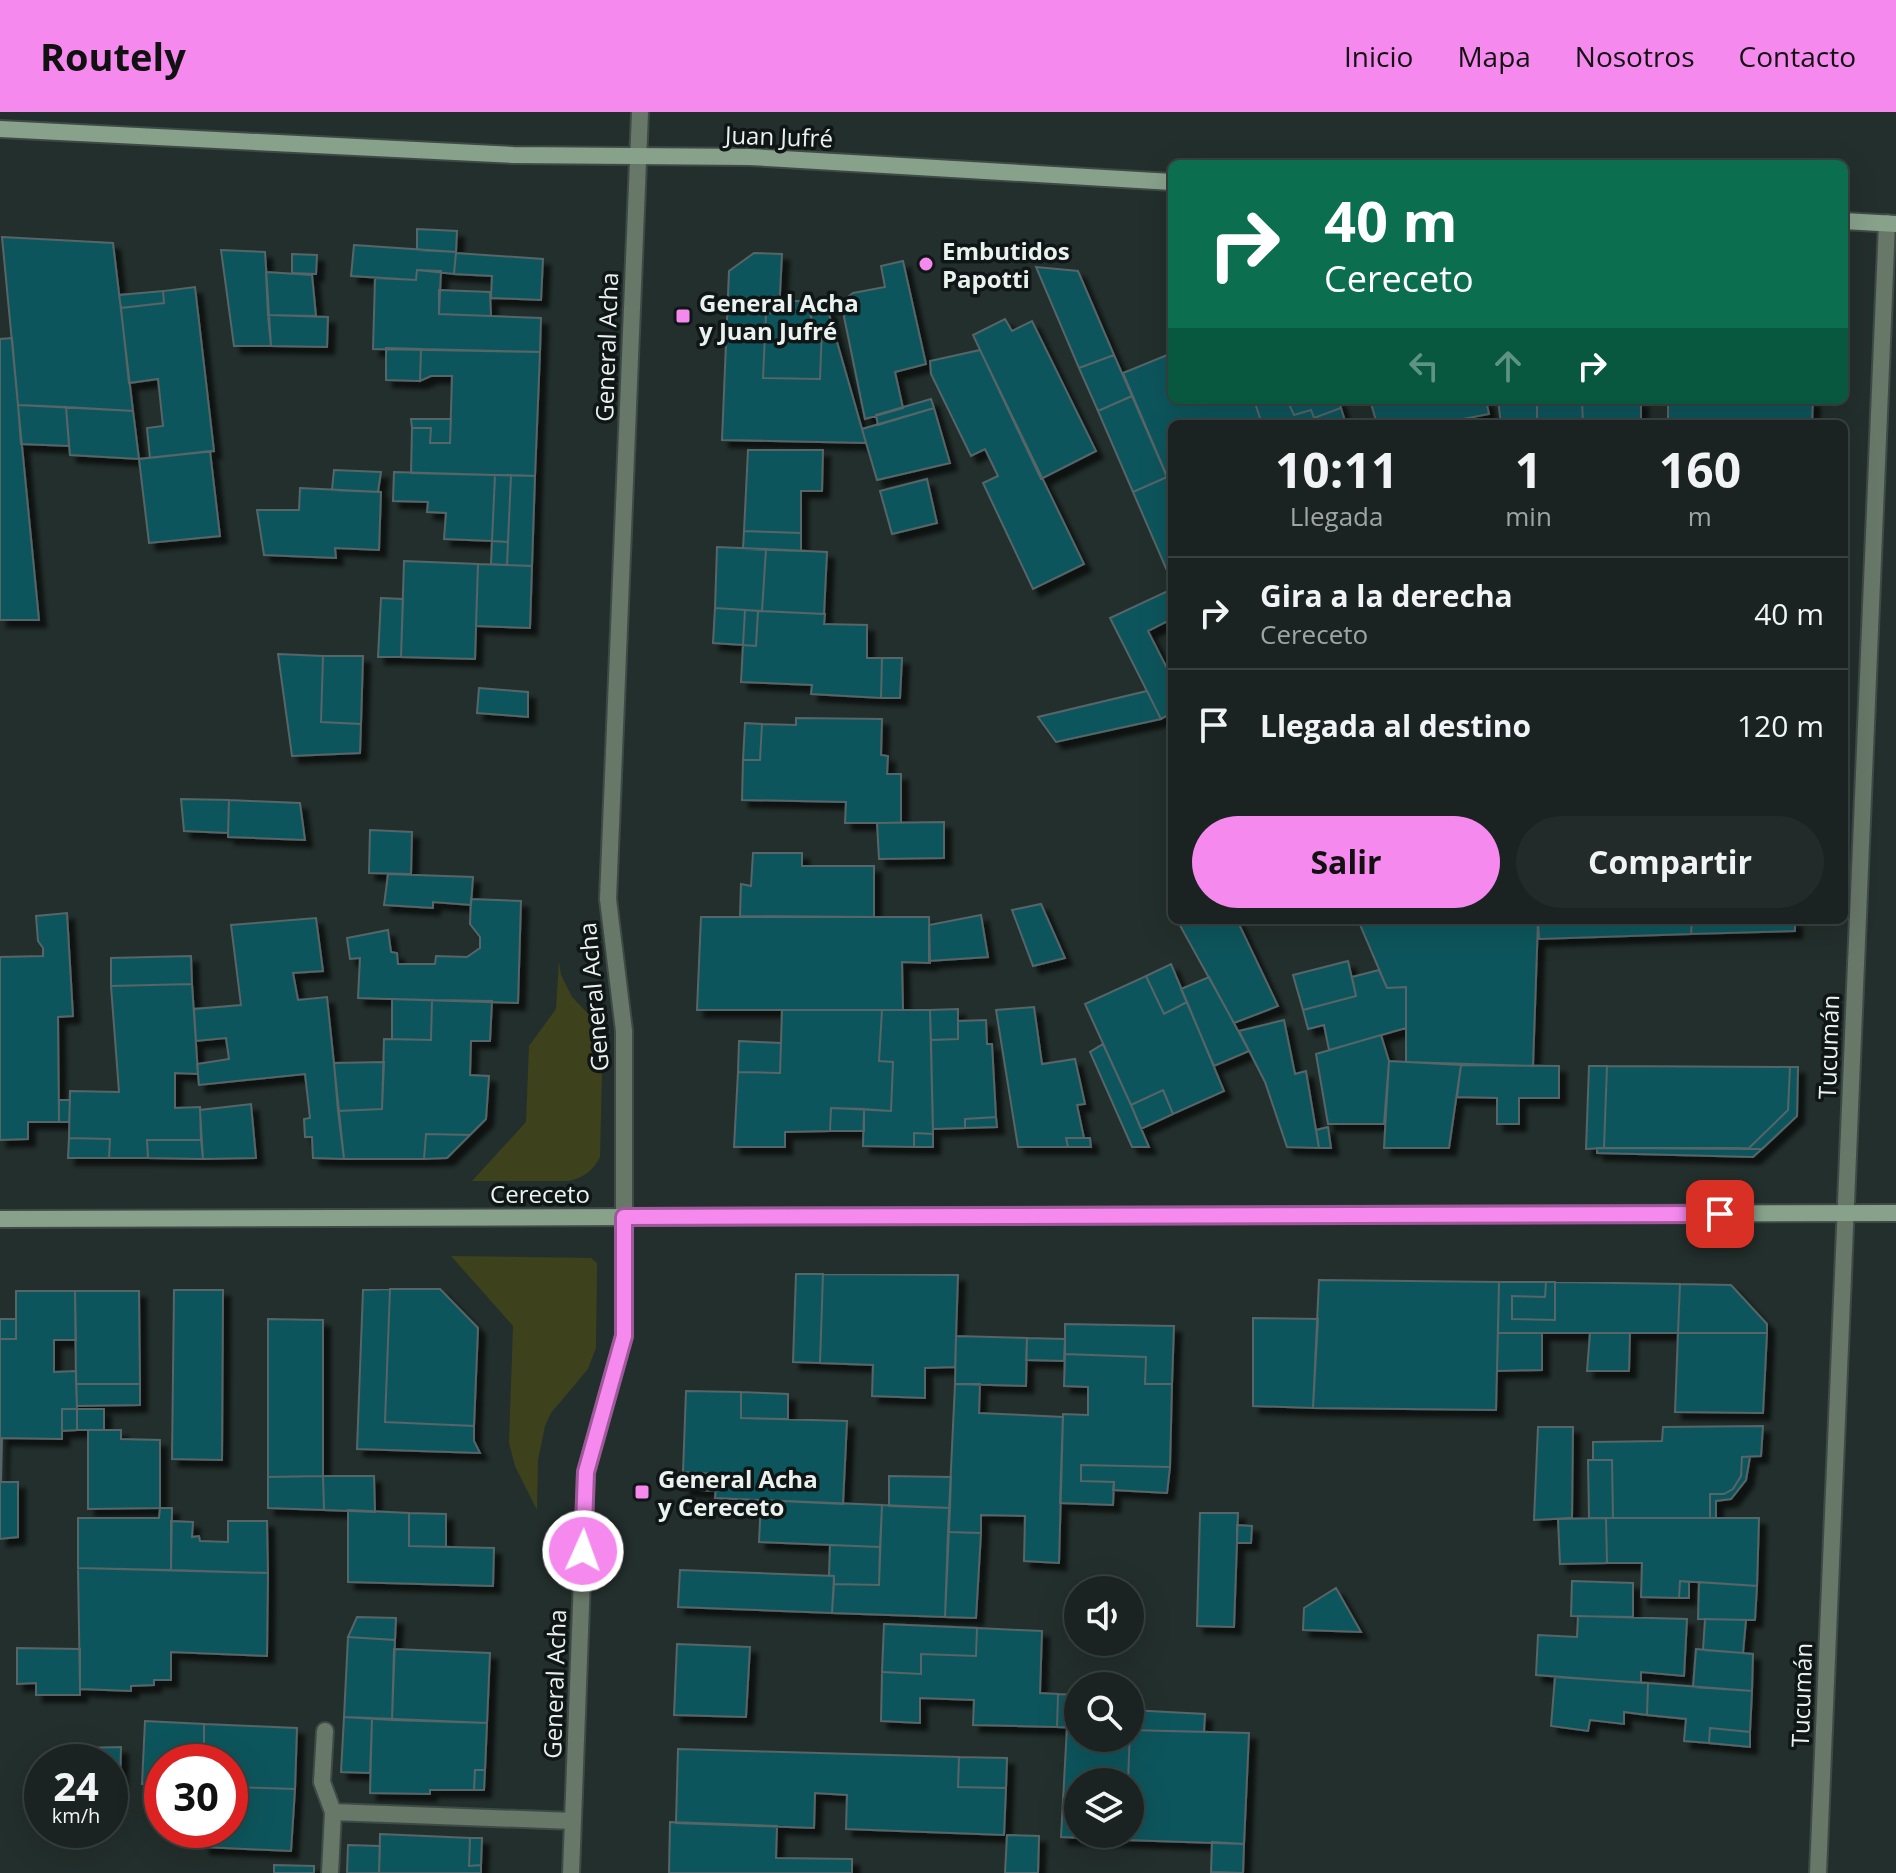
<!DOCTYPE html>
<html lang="es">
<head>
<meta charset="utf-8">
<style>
  :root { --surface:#1a2321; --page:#232b2a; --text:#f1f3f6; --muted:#9fa4a5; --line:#38403f; --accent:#f589ee }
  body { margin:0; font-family:"Open Sans",sans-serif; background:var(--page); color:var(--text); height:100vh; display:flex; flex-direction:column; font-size:30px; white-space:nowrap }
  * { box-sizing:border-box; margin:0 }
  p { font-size:26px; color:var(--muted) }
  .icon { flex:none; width:44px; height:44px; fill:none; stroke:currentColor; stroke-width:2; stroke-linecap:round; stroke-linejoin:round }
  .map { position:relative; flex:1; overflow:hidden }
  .side { position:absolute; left:1168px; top:308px; width:680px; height:504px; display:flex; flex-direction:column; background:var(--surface); border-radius:12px; box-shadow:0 8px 32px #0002,0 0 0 2px var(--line) }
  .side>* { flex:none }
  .hud { position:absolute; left:1168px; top:48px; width:680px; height:244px; border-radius:12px; box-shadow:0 8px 32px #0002,0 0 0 2px var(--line); background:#0b6e4f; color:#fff; overflow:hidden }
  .controls { position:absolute; left:1064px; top:1464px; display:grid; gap:16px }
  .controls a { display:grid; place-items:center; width:80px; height:80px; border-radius:50%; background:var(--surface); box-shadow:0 8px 32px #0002,0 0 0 2px var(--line); font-size:40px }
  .speed { position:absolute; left:24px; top:1632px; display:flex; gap:16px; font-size:40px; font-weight:700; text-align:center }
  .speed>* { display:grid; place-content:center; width:104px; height:104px; border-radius:50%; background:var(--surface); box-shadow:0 8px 32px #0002,0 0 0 2px var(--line); line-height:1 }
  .speed small { font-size:20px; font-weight:400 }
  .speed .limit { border:12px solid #d22; background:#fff; color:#111 }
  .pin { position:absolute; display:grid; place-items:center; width:68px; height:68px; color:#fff; margin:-34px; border-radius:16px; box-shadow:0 4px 12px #0006 }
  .me { position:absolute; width:88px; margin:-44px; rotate:2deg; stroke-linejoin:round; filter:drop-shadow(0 0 6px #0008) }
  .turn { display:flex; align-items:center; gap:28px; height:168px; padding:0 24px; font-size:36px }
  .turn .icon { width:104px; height:104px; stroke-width:2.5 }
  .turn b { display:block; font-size:56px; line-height:68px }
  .lanes { display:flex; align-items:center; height:76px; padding:0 24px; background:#0003; justify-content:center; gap:40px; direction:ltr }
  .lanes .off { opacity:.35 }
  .eta { display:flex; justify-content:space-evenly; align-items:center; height:136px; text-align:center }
  .eta b { font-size:48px; font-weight:700; line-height:56px }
  .button { display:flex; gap:16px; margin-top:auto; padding:16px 24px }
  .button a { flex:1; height:92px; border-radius:48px; background:var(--accent); color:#111; font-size:32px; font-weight:700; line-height:92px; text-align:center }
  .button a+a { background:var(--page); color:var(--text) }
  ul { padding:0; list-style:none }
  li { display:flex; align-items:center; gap:24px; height:112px; padding:0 24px; border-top:2px solid var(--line) }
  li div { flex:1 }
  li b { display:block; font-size:30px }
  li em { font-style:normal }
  header { display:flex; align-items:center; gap:48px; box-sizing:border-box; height:112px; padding:0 40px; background:var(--accent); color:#111 }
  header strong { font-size:38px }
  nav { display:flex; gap:44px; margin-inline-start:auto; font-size:28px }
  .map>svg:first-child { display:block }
  .green { fill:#3d421c }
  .building { fill:#0f545c; stroke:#566567; stroke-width:2; filter:url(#shadow) }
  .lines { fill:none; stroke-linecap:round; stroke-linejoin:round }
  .minor-casing { stroke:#3f4a47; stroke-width:20 }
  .secondary-casing { stroke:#3f4a47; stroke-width:20 }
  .minor { stroke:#677768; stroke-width:16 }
  .secondary { stroke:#88a18a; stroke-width:16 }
  .route-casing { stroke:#9f599b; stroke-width:20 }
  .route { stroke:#f589ee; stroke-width:14 }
  .poi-dot { fill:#f589ee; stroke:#101615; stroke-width:3 }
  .labels { text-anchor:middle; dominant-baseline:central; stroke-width:7; stroke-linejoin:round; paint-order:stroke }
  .street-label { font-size:24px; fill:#eaf2f0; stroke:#101615 }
  .poi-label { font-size:24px; font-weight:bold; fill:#eaf2f0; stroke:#101615; text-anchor:start }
</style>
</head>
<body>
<header>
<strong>Routely</strong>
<nav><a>Inicio</a><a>Mapa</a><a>Nosotros</a><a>Contacto</a></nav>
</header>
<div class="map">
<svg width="1896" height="1761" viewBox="0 0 1896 1761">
  <defs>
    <filter id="shadow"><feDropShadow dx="7" dy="7" stdDeviation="2" flood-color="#0009"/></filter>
  </defs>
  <rect width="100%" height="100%" fill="#232f2c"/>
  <!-- green -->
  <path class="green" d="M559,849L561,863L572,885L603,917L600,1045C593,1059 583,1066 568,1069H472L526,1010L529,934L556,897Z
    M451,1144L591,1146L597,1151L596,1236L588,1257L551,1301L545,1314L538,1348L537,1398L515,1354L509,1331L513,1214Z"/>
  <!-- building -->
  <path class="building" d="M417,117L457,119L456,140L417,138Z
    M2,125L113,131L133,299L18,293Z
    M354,133L456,140L454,162L417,158L416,168L351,164Z
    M221,138L265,140L271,234H234Z
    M456,141L543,147L541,188L491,186L492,164L454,162Z
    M754,141L782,142L779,201H766L763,266L820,267L822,216H813L809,192L825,188L866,331L722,328L729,159Z
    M292,142L317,143L316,162L292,161Z
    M903,149L926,252L895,260L903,296L865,307L842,195L844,188L853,181L885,175L881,154Z
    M1036,155L1078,159L1114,243L1079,256Z
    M417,158L441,159L439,202L541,206L540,240L373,237L375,166L416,168Z
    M266,160L312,163L316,204L268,203Z
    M195,175L214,339L150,346L147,316L163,314L158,267L129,271L121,196L164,191L163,179Z
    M439,178L490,180L491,204L439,202Z
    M163,179L164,191L121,196L119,183Z
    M784,188L808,190L813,216H822L820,267L763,266L766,201H784Z
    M268,203L328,205L327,235L271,234Z
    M1005,207L1012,219L1032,209L1096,339L1041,367L973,223Z
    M12,226L18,293L39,508H0V227Z
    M386,236L421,237L420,269L386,268Z
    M421,237L540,240L535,364L411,361L412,316H431L430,331H450L452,264H431L420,269Z
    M980,238L1084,452L1033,477L983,371L998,364L985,337L971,344L931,262L930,249Z
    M1172,241V288H1254L1262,312H1172V360L1166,362L1123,261Z
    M1114,243L1132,284L1098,299L1079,256Z
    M1132,284L1167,365L1133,380L1098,299Z
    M931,287L934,296L878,313L876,303Z
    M1254,288H1287L1294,303L1311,298L1314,306L1341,296L1346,312H1262Z
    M1287,288H1338L1341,296L1314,306L1311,298L1294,303Z
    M1370,288H1486L1489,302L1458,308L1459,312H1377Z
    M1498,288H1537V312H1501Z
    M1537,288H1582L1583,312H1537Z
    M1582,288H1641V312H1583Z
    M1668,288H1813L1812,312H1668Z
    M18,293L66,295L69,334L21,332Z
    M66,295L133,299L139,347L70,343Z
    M934,296L950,351L877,368L862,317Z
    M411,307H451L450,331H430L431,316H412Z
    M748,338H823L822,379H801V421L744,419Z
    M210,339L220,424L149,431L139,347Z
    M334,358L381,360L378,380L332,378Z
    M394,360L495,363L492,429L444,427L446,401L427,400L428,390L393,389Z
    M495,363H511L508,430L492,429Z
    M511,363L535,364L532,454L507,453Z
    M1167,365L1172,376V470L1133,380Z
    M927,367L937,411L892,422L880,379Z
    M300,376L381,380L379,438L335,436L336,446L264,443L257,398H299Z
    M744,419L801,421V439L743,437Z
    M492,429L508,430L507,453L491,452Z
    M717,435L766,437L762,499L715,496Z
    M766,437L827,440L824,502L762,499Z
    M404,449L478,452L475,547L401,545Z
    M478,452L532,454L530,516L476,514Z
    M1172,477V507L1148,519L1172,566V601L1161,607L1110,506Z
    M381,486L403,487L401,545H378Z
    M715,496L745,498L743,533L713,531Z
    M745,498L758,499L756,534L743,533Z
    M758,499L825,502L824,512L867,513V546H882L881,586L811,582L812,573L741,570L743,533L756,534Z
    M278,542L323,544L321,610L361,612L360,641L292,644Z
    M323,544H363L361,612L321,610Z
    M882,546H902L900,586H881Z
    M479,576L528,580V605L477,601Z
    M1147,579L1161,607L1056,630L1038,605Z
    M796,606L882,607L881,643L888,644L887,662H901V711H845L846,690L742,688L743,648H760L762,612L796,613Z
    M745,611L762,612L760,648H743Z
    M181,687L229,688L228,721L184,719Z
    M229,688L300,691L305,728L228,725Z
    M944,710V746L879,747L877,711Z
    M370,718L412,720L411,762L369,761Z
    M753,741H802V754H874V805L740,804L741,772L751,774Z
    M388,762L473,765L471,793L433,790V796L384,793Z
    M471,787L521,789L518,891L358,886L360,846L350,847L347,826L388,818L391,840L397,841L398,852H435L436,844L467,845L480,836V825L470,812Z
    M1041,792L1065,846L1033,854L1012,798Z
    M67,801L73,904L58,905L59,1010H28V1027L0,1028V845L43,844V836L38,829L36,804Z
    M981,803L988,845L929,849V813Z
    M701,805H929L930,851L902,850L903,898H697Z
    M316,806L323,859L293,861L298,888L327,885L344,1047L313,1046L312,1025H305L304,1007L310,1006L305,962L199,973L197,952L229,947L226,926L196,929L194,897L241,893L231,813Z
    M1177,808H1237L1278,894L1234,911Z
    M1358,808H1538L1533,954L1406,950V875L1387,876Z
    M1538,808H1692L1691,822L1539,827Z
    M1692,808H1795V819L1691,822Z
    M191,844L192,872L111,874V846Z
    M1348,849L1356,884L1303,898L1293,863Z
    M1171,852L1187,890L1164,902L1146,864Z
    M1379,858L1387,876L1406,875V916L1329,938L1324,913L1308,917L1303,898L1356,884L1352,865Z
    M1146,864L1164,902L1187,890L1224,979L1173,1002L1163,978L1131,993L1085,892Z
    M1209,865L1249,939L1214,954L1181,877Z
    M192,872L198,962L175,961V996L200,995L201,1028H147L148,1046H109L110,1027L69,1026L70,979L119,980L111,874Z
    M392,887L432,888L431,928L392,927Z
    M432,888L492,889L490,929H471L470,963L489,964L486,1007L470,1023L426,1022L424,1047H344L338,999L382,997L384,927L431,928Z
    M1034,895L1042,952L1075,947L1085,992L1077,993L1084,1026H1066L1068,1035H1018L996,898Z
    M958,897V927L931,928L930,898Z
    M782,898H882L879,949L893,950L891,999L831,996L830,1019L785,1020V1035H734L738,960L780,961Z
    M882,898H930L933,1022L914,1021V1035L863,1034L864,997L891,999L893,950L879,949Z
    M986,908L987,932H992L996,1005L965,1007V1016L933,1017L931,928L958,927V909Z
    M1284,908L1295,962L1306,959L1319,1036L1287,1035L1265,970L1239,919Z
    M1381,923L1389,949L1384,1012H1328L1316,942Z
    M739,929L781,931L780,961L738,960Z
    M1103,932L1131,993L1149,1035H1132L1090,940Z
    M1389,949L1461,953L1449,1036H1384Z
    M384,950L382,997L338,999L334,951Z
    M1461,953L1559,954V986H1519V1012H1497V986L1457,985Z
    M1589,954H1607L1604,1036L1586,1037Z
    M1607,954L1790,955L1788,998L1748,1037L1604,1036Z
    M1790,955H1798L1797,1004L1762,1037H1748L1788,998Z
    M1163,978L1173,1002L1141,1017L1131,993Z
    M59,988H70L69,1010H59Z
    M251,992L256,1046L203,1047L200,998Z
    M831,996L864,997V1019H830Z
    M996,1005L997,1015L965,1016V1007Z
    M1328,1015L1331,1036H1319L1316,1018Z
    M914,1021L933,1022V1035H914Z
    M426,1022L470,1023L447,1046L424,1047Z
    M69,1026L110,1027L109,1046H68Z
    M1066,1026H1090L1091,1035H1068Z
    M147,1028H201L203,1047L148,1046Z
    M1597,1036H1737L1762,1037L1753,1045L1597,1041Z
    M796,1162H823L820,1251L793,1250Z
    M823,1162L958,1163L955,1255L925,1256V1286L872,1284L873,1253L820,1251Z
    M1319,1168L1499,1170L1496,1298L1313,1296Z
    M1499,1170H1546L1545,1185L1512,1184V1207L1555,1208V1170L1680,1172L1678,1221H1498Z
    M1546,1170H1555V1208L1512,1207V1184L1545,1185Z
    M1680,1172L1731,1173L1767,1212V1221H1678Z
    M390,1177H440L478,1216L474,1314L385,1310Z
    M390,1177L385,1310L474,1314V1329L480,1341L357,1337L363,1178Z
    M174,1178H223L222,1348L172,1347Z
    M16,1179H75L76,1228H54V1260L76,1259L77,1297H62V1327L0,1326V1227H16Z
    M75,1179H139L140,1272H76Z
    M1253,1206L1318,1207L1313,1296L1253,1294Z
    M0,1207H16V1227H0Z
    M268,1207L323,1208V1364L268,1365Z
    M1065,1212L1174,1214L1172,1272H1145L1146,1245L1065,1242Z
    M1498,1221H1542V1258L1497,1259Z
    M1590,1221H1630L1629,1259H1587Z
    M1678,1221H1767L1763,1301L1675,1300Z
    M956,1224L1027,1226L1026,1274L955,1272Z
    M1027,1226L1065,1227L1064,1249L1026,1248Z
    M1065,1242L1146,1245L1145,1272H1172L1170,1355L1081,1353V1369L1114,1370L1113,1393L1060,1391L1063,1302L1088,1303V1275L1064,1274Z
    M76,1272H140V1293L77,1294Z
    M955,1272H980L979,1301L1063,1305L1059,1451L1024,1449L1025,1404L981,1403V1421L948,1420Z
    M686,1279L741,1280V1306L847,1309L843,1392L715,1386L717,1362L683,1360Z
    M741,1280L788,1282V1307L741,1306Z
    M62,1297H77V1318L62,1319Z
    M77,1297H104V1318H77Z
    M1763,1314L1761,1344L1742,1345L1741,1364L1733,1377L1724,1382H1710V1406H1613L1612,1348H1593V1330L1662,1329L1663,1315Z
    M1538,1315H1573L1572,1406L1534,1408Z
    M88,1318H121V1327L160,1328V1396L88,1397Z
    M0,1326H2L1,1370H18V1425L0,1427Z
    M1742,1345H1750L1746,1368L1731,1387L1716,1389V1406H1710V1382H1724L1733,1377L1741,1364Z
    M1588,1348H1612L1613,1406H1589Z
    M1081,1353L1170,1355L1167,1381L1113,1378L1114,1370L1081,1369Z
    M683,1360L717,1362L716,1379L683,1377Z
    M323,1364L324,1398L268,1396V1365Z
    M323,1364H374L375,1400L324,1398Z
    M889,1364L951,1365L950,1396L889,1394Z
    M761,1388L882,1393L880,1435L759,1430Z
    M882,1393L950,1396L945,1505L832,1501L834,1472L879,1473Z
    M160,1396H172L171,1458L78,1456V1406H159Z
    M348,1398L409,1401V1434L494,1436L493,1474L348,1470Z
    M409,1401L446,1402V1435L409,1434Z
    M1200,1401H1238L1234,1515L1197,1514Z
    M1606,1406L1607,1451L1560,1452L1558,1407Z
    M1606,1406H1759L1757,1474L1680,1469L1679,1486L1641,1485L1642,1451H1607Z
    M171,1409L193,1410L192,1425L199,1424L200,1429L228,1430V1409H267L268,1461L171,1458Z
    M1237,1413L1252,1414L1251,1431H1237Z
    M948,1420L981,1421L976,1506L945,1505Z
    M830,1433L880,1435L879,1473L834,1472V1464H829Z
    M78,1456L268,1461L267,1544L171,1540V1568H154V1573L131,1574V1579L80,1577Z
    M680,1458L834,1464L832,1501L678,1495Z
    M1572,1469L1633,1471V1505L1571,1504Z
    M1680,1469L1689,1470V1486H1679Z
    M1699,1470L1757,1474L1755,1508L1698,1507Z
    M1336,1476L1361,1520L1303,1518L1304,1496Z
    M1578,1504L1687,1507L1684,1564L1641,1560V1571L1536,1563L1538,1523L1577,1525Z
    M357,1505L396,1506L395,1528L348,1525Z
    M1705,1507L1746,1508L1743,1541L1703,1538Z
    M884,1512L977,1516L976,1544L921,1542V1562L882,1560Z
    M977,1516L1042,1519L1040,1581L1058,1582L1057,1615L973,1613L974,1588L920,1586V1611L881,1609L882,1560L921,1562V1542L976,1544Z
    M348,1525L395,1528L392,1608L344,1605Z
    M677,1532L750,1535L746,1605L674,1603Z
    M17,1536L80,1537V1583H36V1571L17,1572Z
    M394,1537L490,1541L487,1611L392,1608Z
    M1696,1537L1753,1542L1752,1579L1693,1575Z
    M1555,1565L1648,1571L1647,1603L1624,1600V1612L1590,1608L1588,1619L1551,1614Z
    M1648,1571L1752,1579L1750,1620L1710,1616L1709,1631L1684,1629L1686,1607L1647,1603Z
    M1058,1582L1078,1583V1616L1057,1615Z
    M1130,1598L1205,1602L1204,1620L1130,1618Z
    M344,1605L372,1606L370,1661L341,1660Z
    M372,1606L487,1611L485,1658H475L474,1678H430V1682L370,1681Z
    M145,1609L204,1612V1639L190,1638V1650H162V1673L142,1672Z
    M204,1612L297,1616L295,1677L230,1675V1650H190V1638L204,1639Z
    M1067,1615L1078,1616V1626H1130V1618L1128,1670H1078V1722H1125V1728L1061,1725Z
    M1710,1616L1750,1620V1635L1709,1631Z
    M1130,1618L1249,1621L1244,1732L1125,1728V1722H1130V1670H1128Z
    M121,1635L120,1672L110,1671V1650H81V1636Z
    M678,1637L959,1645L958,1675L1006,1676L1004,1723L846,1717L847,1683L815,1681L814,1716L676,1711Z
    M959,1645L1007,1646L1006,1676L958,1675Z
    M475,1658H485L484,1678H474Z
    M230,1675L295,1677L291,1739L203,1735L204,1718H230Z
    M670,1710L777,1714L776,1746L852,1747V1761H669Z
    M380,1722L470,1726L469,1754L481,1753V1761H379Z
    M1007,1723L1039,1724L1038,1761H1005Z
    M470,1726H482L481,1753L469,1754Z
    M1212,1730L1244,1732L1243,1761L1211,1760Z
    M348,1733L380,1734L379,1761H347Z
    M274,1753L314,1754V1761H274Z"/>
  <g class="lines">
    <!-- minor casing -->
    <g class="minor-casing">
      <path id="minor" d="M325,1619L322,1670L333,1700L330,1761
        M333,1700L573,1709
        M571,1761L586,1360L624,1224V919L608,787L640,0
        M1818,1761L1887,111"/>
    </g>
    <!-- secondary casing -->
    <g class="secondary-casing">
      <path id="secondary" d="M0,17L513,43L750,45L1172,70
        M1844,109L1896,112
        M0,1107L1896,1101"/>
    </g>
    <!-- minor -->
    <use href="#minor" class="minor"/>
    <!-- secondary -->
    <use href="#secondary" class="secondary"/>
  </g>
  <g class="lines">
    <!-- route casing -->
    <g class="route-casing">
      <path id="route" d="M583,1439L586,1360L624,1224V1105L1720,1102"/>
    </g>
    <!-- route -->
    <use href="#route" class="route"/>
  </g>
  <!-- markers -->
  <g class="poi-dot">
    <circle cx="926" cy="152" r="8"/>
    <rect x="675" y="196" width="16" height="16" rx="4"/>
    <rect x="634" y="1372" width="16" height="16" rx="4"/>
  </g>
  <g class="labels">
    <!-- street labels -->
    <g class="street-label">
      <text transform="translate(779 24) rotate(2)">Juan Jufré</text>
      <text transform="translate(606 235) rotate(-88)">General Acha</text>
      <text transform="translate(593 885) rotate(-95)">General Acha</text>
      <text transform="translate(1828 935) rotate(-88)">Tucumán</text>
      <text x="540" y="1081">Cereceto</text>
      <text transform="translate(554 1572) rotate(-88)">General Acha</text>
      <text transform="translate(1801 1583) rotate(-88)">Tucumán</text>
    </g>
    <!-- poi labels -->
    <g class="poi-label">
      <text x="942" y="138">Embutidos<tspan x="942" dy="28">Papotti</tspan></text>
      <text x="699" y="190">General Acha<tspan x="699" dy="28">y Juan Jufré</tspan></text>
      <text x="658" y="1366">General Acha<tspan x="658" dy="28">y Cereceto</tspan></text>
    </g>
  </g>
</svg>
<div class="controls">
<a><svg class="icon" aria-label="sound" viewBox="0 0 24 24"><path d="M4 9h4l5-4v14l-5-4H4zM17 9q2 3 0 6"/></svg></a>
<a><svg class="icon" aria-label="search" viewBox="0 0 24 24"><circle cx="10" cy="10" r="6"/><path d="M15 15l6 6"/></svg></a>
<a><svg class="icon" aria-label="layers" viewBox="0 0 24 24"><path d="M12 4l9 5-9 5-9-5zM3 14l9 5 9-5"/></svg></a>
</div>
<div class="speed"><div>24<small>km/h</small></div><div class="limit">30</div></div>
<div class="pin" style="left:1720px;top:1102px;background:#d93025"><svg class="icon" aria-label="arrive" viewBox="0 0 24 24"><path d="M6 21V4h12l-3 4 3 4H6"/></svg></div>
<svg class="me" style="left:583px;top:1439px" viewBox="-20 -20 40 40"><circle r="17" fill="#f589ee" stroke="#fff" stroke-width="3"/><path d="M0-11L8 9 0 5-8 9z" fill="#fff"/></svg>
<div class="hud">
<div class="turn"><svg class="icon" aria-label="right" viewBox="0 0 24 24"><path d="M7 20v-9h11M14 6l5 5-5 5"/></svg><div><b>40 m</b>Cereceto</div></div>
<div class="lanes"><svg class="icon off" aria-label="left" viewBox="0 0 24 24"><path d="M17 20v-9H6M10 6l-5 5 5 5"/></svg><svg class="icon off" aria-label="ahead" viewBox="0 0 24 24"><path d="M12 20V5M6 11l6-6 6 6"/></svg><svg class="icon" aria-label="right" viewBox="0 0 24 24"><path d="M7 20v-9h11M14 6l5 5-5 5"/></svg></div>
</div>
<section class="side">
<div class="eta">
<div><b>10:11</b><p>Llegada</p></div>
<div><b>1</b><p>min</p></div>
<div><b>160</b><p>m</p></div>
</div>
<ul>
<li><svg class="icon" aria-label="right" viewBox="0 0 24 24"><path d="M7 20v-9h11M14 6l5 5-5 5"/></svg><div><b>Gira a la derecha</b><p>Cereceto</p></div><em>40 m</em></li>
<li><svg class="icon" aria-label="arrive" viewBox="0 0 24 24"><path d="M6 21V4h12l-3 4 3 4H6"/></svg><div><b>Llegada al destino</b></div><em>120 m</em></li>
</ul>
<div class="button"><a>Salir</a><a>Compartir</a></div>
</section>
</div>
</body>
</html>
